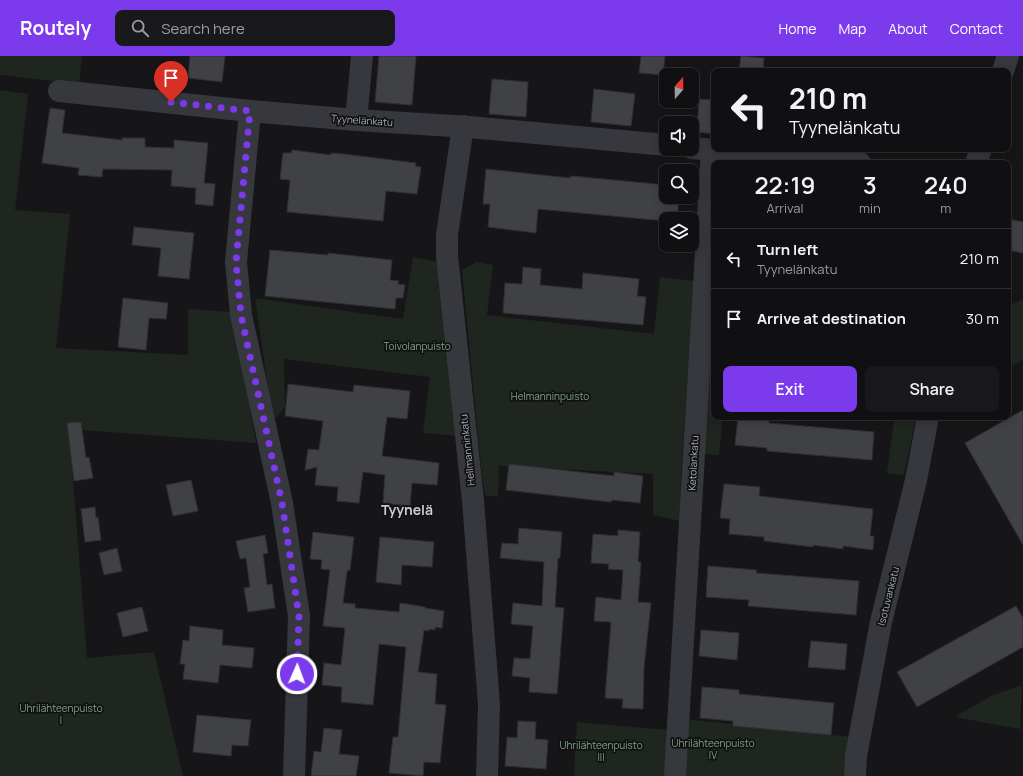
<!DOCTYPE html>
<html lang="en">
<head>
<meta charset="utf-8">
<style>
  :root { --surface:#101012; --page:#19191b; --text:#f1f3f6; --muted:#9c9d9f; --line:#303032; --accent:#7c3aed }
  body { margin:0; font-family:Manrope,sans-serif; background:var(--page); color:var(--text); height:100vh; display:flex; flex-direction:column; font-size:15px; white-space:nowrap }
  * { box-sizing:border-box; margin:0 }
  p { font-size:13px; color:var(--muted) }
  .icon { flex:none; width:22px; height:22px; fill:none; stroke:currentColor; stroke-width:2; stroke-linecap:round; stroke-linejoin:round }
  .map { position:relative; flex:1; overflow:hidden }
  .details { position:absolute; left:711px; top:104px; width:300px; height:260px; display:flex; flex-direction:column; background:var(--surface); border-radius:8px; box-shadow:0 2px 10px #0003,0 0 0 1px var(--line) }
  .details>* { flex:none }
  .guide { position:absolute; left:711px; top:12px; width:300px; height:84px; border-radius:8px; box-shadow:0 2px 10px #0003,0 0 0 1px var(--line); background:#101012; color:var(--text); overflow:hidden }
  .needle { width:26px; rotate:20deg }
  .controls { position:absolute; left:659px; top:12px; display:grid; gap:8px }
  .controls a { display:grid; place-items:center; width:40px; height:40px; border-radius:8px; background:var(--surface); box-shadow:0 2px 10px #0003,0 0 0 1px var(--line); font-size:20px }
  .pin { position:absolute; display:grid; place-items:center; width:34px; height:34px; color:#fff; margin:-41px -17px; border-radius:50% 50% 50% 0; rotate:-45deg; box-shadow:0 0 4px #0007 }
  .pin .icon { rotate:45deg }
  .me { position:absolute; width:44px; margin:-22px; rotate:2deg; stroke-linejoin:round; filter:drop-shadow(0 0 3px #0008) }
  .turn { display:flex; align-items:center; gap:14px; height:84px; padding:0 12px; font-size:18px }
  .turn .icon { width:52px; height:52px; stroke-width:2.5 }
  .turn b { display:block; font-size:28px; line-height:34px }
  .eta { display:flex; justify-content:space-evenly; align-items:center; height:68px; text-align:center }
  .eta b { font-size:24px; font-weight:600; line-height:28px }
  .action { display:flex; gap:8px; margin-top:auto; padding:8px 12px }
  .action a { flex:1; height:46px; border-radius:8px; background:var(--accent); color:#fff; font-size:16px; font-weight:600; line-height:46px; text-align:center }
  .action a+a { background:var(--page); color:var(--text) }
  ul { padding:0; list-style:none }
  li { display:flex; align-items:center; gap:12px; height:60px; padding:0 12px; border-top:1px solid var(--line) }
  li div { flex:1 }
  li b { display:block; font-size:15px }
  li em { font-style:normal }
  header { display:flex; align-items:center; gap:24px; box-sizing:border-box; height:56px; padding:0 20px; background:var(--accent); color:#fff }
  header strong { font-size:19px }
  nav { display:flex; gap:22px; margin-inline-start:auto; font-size:14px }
  .search { width:280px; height:36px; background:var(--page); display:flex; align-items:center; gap:10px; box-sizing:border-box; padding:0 14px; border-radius:8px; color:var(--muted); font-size:15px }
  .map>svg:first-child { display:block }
  .green { fill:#1e261f }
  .building { fill:#404145; stroke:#303034 }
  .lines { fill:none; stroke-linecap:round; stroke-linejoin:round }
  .minor { stroke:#37383d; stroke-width:22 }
  .route { stroke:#7c3aed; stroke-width:7; stroke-dasharray:0 12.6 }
  .labels { text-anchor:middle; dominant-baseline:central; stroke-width:3.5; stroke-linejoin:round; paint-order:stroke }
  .street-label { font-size:10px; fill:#a8aeb9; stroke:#111113 }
  .park-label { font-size:10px; fill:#7fa480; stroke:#111113 }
  .district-label { font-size:14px; font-weight:bold; fill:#c9ccd4; stroke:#111113 }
</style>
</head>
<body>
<header>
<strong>Routely</strong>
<div class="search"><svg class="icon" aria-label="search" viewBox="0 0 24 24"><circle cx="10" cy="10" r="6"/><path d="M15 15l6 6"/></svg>Search here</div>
<nav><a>Home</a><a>Map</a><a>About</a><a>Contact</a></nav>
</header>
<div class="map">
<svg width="1023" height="720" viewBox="0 0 1023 720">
  <rect width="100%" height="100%" fill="#161618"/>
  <!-- green -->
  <path class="green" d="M0,0H82L79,28L0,19Z
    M0,34L28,38L15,154L70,158L56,292L188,299V253L233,256L256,387L69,373L87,602L154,596L183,720H0Z
    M413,201L438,206L458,380L423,377L430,321L284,303L285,351L273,365L255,242L403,263Z
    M476,206L493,209L487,259L654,278L660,221L694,225L681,419L680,465L653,459V418L499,410L498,441L485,439L481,411L462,214Z
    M714,237V361H723L719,399L701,398Z
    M1023,243V304L1008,312V250Z
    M881,361H916L904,419L887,417L894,363Z
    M1022,629L1020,673L955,661L991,640Z
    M686,663L850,681L847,720H683Z
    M577,666L668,674L666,720H574Z"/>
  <!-- building -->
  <path class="building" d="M190,0H225L222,26L188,22Z
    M379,0H416L412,49L375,46Z
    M641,0H665L663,19L639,17Z
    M741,0L764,2L763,15H739Z
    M492,23L528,26L526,61L489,58Z
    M594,33L635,38L631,70L591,66Z
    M699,43L714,44V78L697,76Z
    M50,52L65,54L62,77L122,84V82H145V91L174,92V84L208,87L204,127L215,128L213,150L195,148L196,132L171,130L172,114L103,113L102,121L78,119L79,112L42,107Z
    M292,94L331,99V97L344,98L416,107L415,110L421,111L417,138L386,135L383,165L287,156L290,124L280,123L283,97H291Z
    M486,113L570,122L571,120L666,129V141H679L677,163H666V165L538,153L536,177L488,171L490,148H483Z
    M1008,163L1023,166V197L1008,194Z
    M134,171L194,177L189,223L158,220L161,192L132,189Z
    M270,194L328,199V197L392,204L390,224L399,225L398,228L405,229L403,242H396L395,253L265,240Z
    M523,211L541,213L540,229L582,233L583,217L639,223L637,240L646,241L643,269L503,257L505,227L522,228Z
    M123,242L168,247L166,263L149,262L146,294L118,291Z
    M288,328L353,336L354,329L410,335L407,363L387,361L382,400L439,407L437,429L412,427L410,450L383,447L385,419L363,416L359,447L337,445L338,431L315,429L317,411L305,414L308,393L319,394L323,365L285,360Z
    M1023,354V489L965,387Z
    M738,361L769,363V367L874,376L872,404L767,395V392L735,389Z
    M81,366L86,402L89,401L93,422L74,425L67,367Z
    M509,408L614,420V416L643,420L640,447L612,444L611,446L506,434Z
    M191,424L198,455L173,460L166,429Z
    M724,428L760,431L759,440L873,453L870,480H874L873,494L843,490V493L813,489V491L764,485V481L729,478L730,463L720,462Z
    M95,451L96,462L98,461L101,484L85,486L81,453Z
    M519,472L562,476L560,502H558L555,551L564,552L557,638L529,636L530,622L512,620L514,602L530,603L533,570L511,568L513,547L542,550L544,506L500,502L502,487L518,488Z
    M618,474L640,476L638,506H641L638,546L651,547L644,611L643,653L622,652L623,643L605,642L611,566L594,565L596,541L621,544L623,514L608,513L609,508L591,507L593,478L618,480Z
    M313,476L354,481L350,514L347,515L343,547L355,548V552L399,556L400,547L425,551V552L444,555L442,572L435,571V574L429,573V575L424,574L418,616L437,618L435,648L446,649L440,707L424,706L423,720L389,717L393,681H398L406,591L379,588L373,649L341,646L342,631L322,629L324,607L341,609L345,572L323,570L330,514L321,513L322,504L310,503Z
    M265,479L268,497L263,498L267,529L272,528L275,552L248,556L244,532L250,531L246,502L240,503L236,485Z
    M380,481L434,486L432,511L402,509L401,529L376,526Z
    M117,492L122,515L104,519L99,497Z
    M708,510L757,514L756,517L859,525L856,559L748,550L749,544L706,541Z
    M1016,550L1023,562V591L917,651L897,616Z
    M142,551L148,575L123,581L117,557Z
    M190,570L223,574L222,589L254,592L252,612L220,609L218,627L183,623L185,608H180L183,584L189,585Z
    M701,574L739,577L737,604L699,600Z
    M811,585L847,588L845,614L808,611Z
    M702,631L739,634V638L834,647L831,679L733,670V665L700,662Z
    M197,659L251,664L248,690L232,689L231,700L193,696Z
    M518,665L536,666L535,683L548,684L546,713L505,710L507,681L517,682Z
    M324,672L342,674L339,698L359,700L356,720H311L314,695L321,696Z"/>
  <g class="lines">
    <!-- minor -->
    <path class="minor" d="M1003,15L1008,0
      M59,35L250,55L356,64L469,71L666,89
      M250,55L236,206L241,259L282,447L299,560L294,720
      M356,64L362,0
      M463,70L447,179V200L473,445L489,648L487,720
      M692,92L860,107
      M976,107L981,93
      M675,720L712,94
      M855,720L856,700L881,566L916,424L928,361"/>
  </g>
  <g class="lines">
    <!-- route -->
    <path class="route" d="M171,46L250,55L236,206L241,259L282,447L299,560L297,618"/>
  </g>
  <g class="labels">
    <!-- street labels -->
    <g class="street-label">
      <text transform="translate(362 64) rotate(4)">Tyynelänkatu</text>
      <text transform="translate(467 394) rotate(-96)">Hellmanninkatu</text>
      <text transform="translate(693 407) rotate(-87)">Ketolankatu</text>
      <text transform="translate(888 540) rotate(-76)">Isotuvankatu</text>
    </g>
    <!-- park labels -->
    <g class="park-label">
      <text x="417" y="290">Toivolanpuisto</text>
      <text x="550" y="340">Helmanninpuisto</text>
      <text x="61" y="652">Uhrilähteenpuisto<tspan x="61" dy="12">I</tspan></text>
      <text x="713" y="687">Uhrilähteenpuisto<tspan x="713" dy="12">IV</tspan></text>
      <text x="601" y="689">Uhrilähteenpuisto<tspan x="601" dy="12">III</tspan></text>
    </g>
    <!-- district labels -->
    <g class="district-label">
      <text x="407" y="453">Tyynelä</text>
    </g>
  </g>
</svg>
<div class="controls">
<a><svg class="needle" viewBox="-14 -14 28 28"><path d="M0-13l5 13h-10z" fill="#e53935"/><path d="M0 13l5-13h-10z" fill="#9c9d9f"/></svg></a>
<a><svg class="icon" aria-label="sound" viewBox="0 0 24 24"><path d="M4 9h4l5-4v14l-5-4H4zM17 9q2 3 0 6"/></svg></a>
<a><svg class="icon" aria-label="search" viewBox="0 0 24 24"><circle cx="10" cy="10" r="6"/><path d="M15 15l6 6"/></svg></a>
<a><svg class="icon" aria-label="layers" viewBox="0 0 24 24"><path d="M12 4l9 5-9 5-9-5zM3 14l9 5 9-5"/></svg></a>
</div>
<div class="pin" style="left:171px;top:46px;background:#d93025"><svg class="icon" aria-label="arrive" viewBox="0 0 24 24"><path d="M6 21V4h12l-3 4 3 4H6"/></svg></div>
<svg class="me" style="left:297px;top:618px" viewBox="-20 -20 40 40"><circle r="17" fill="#7c3aed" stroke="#fff" stroke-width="3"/><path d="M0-11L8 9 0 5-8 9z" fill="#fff"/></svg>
<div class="guide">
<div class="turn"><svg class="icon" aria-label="left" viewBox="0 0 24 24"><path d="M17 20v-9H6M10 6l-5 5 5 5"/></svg><div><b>210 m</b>Tyynelänkatu</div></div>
</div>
<section class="details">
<div class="eta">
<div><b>22:19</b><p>Arrival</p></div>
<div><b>3</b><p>min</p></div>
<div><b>240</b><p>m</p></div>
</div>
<ul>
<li><svg class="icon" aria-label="left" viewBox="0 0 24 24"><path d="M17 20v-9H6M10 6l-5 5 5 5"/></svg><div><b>Turn left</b><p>Tyynelänkatu</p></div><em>210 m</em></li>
<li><svg class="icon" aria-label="arrive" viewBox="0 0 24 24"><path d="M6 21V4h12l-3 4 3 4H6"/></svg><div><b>Arrive at destination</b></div><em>30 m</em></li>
</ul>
<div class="action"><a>Exit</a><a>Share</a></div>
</section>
</div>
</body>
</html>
